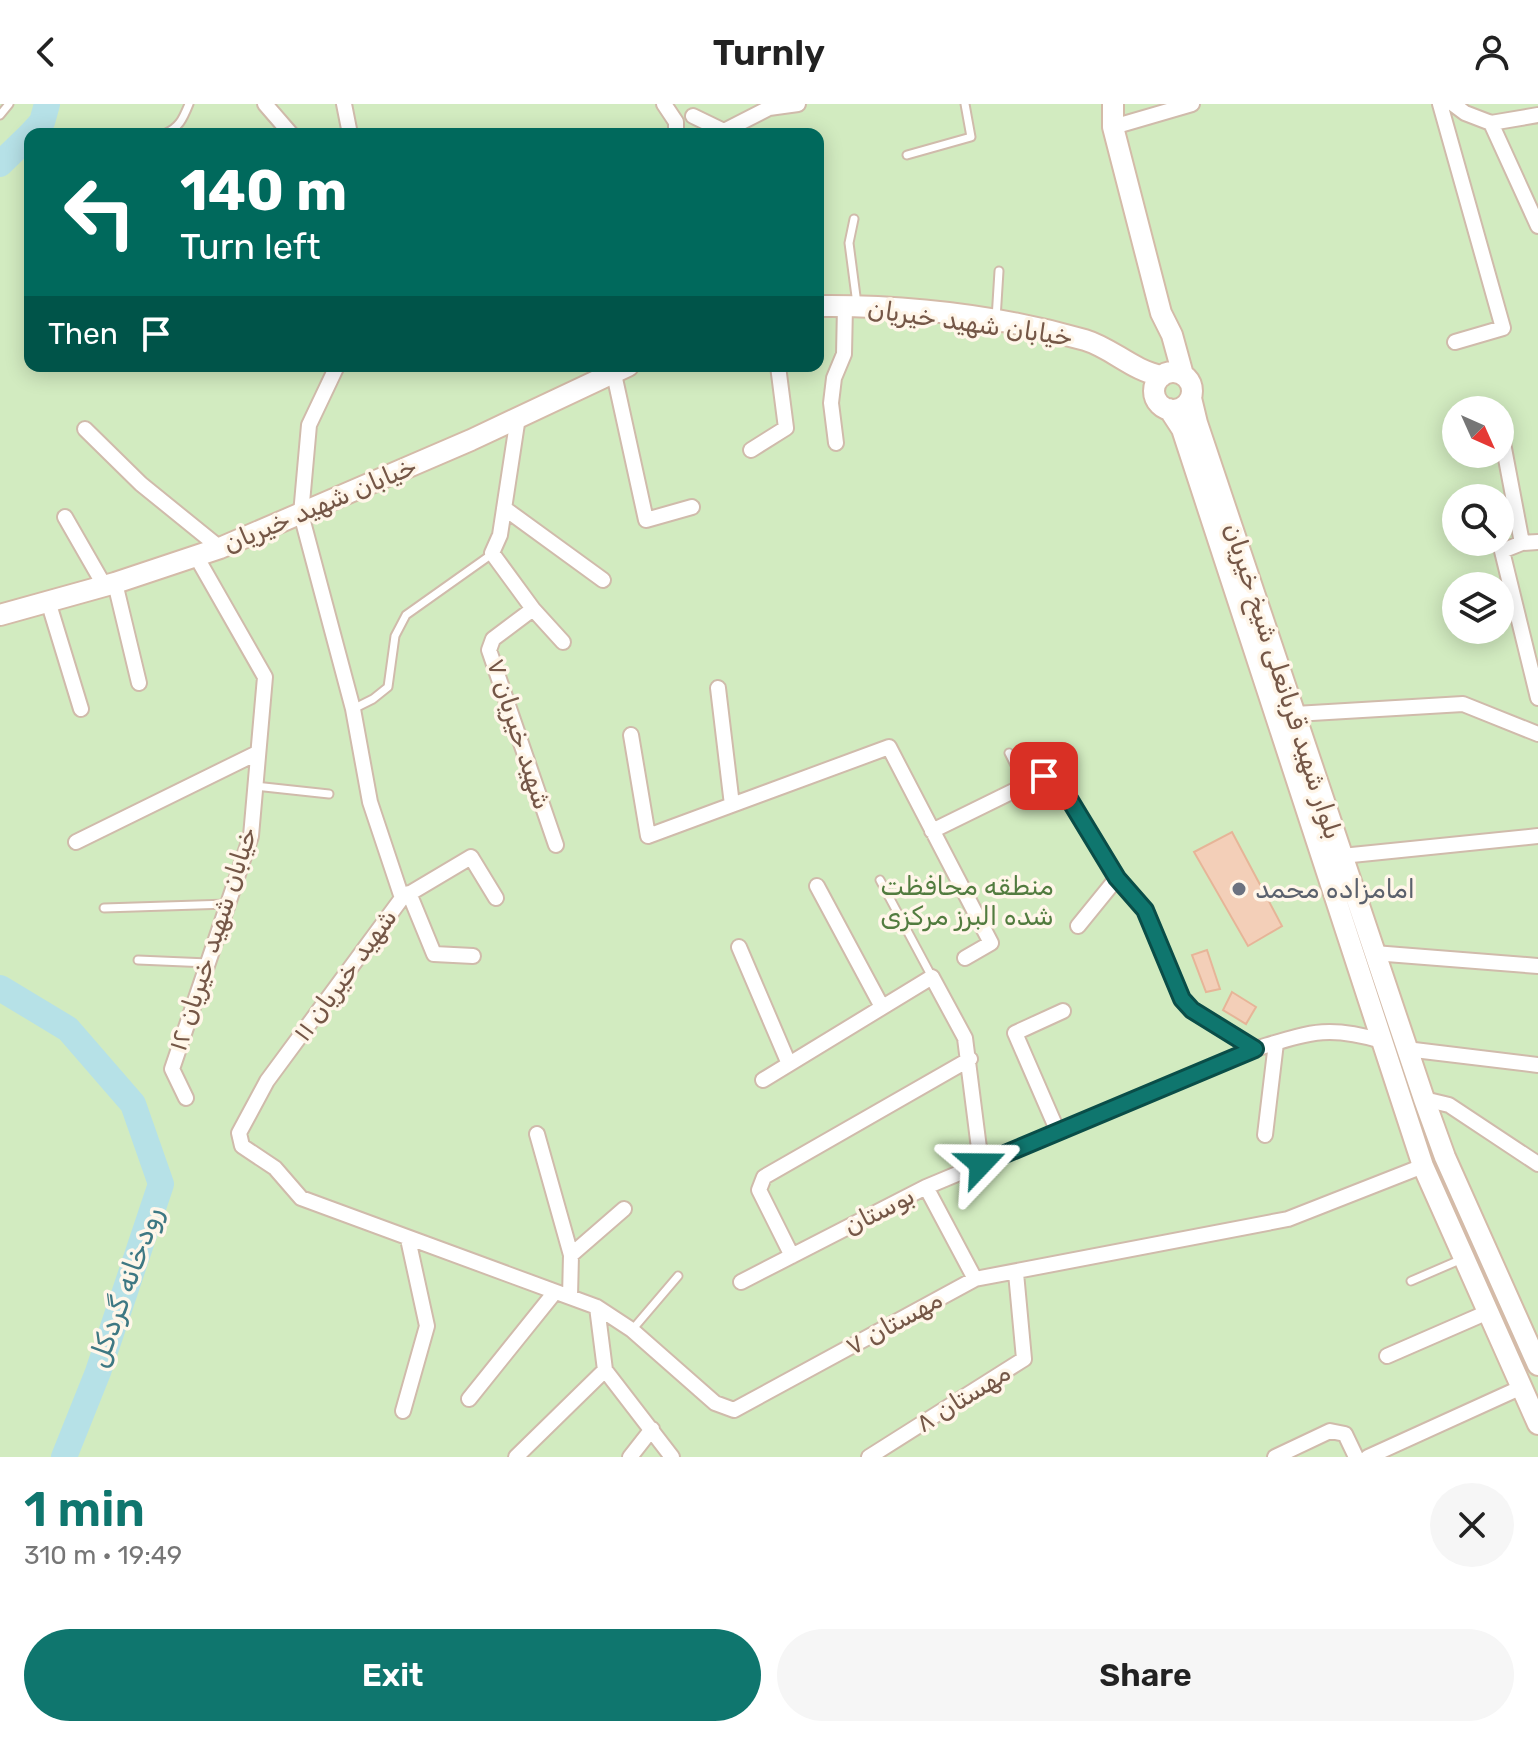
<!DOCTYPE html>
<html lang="en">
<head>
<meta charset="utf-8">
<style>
  :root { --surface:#fff; --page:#f6f6f6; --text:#222; --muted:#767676; --accent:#0f766e }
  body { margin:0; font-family:Rubik,"Noto Sans Arabic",sans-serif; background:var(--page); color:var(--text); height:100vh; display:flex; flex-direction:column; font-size:30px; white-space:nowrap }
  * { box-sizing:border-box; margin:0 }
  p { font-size:26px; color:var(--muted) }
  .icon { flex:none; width:44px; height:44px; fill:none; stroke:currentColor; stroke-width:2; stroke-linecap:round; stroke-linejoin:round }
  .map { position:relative; height:1353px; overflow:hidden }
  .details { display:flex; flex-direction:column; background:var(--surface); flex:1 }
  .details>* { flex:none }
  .banner { position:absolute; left:24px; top:24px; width:800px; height:244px; border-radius:16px; box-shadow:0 4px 20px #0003; background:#00695c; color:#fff; overflow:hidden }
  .needle { width:52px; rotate:135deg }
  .controls { position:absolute; left:1442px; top:292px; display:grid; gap:16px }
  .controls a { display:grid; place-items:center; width:72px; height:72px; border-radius:50%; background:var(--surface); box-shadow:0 4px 20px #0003; font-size:40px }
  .pin { position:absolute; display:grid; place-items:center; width:68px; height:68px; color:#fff; margin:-34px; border-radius:16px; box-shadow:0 4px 12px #0006 }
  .me { position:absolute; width:88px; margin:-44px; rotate:67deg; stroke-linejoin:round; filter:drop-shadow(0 0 6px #0008) }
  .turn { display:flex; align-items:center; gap:28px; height:168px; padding:0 24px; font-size:36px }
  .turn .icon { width:104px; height:104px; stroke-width:2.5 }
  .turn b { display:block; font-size:56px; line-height:68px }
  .then { display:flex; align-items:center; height:76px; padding:0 24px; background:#0003; gap:16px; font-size:30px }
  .round { display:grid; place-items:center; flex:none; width:84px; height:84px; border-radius:42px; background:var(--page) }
  .summary { display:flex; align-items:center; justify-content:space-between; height:136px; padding:0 24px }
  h1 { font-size:48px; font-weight:600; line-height:60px; color:var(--accent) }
  .cta { display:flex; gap:16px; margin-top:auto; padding:16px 24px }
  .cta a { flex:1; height:92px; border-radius:48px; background:var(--accent); color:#fff; font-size:32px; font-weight:600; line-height:92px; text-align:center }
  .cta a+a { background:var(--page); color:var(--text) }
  header { display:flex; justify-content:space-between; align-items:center; height:104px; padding:0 24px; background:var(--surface); font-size:36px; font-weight:600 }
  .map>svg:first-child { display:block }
  .green { fill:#d2ebc0; fill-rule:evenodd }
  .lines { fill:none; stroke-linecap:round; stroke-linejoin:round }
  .river { stroke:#b6e1e7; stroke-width:26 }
  .building { fill:#f3cfb8; stroke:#e6b598; stroke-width:2 }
  .lane-casing { stroke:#d0bbab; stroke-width:11 }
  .street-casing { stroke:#d0bbab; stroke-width:18 }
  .secondary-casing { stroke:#d4bba8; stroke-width:24 }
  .lane { stroke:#fff; stroke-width:7 }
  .street { stroke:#fff; stroke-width:14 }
  .secondary { stroke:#fff; stroke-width:20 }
  .route-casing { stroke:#0a4d48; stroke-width:20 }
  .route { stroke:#0f766e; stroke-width:14 }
  .worship-dot { fill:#6b7280; stroke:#fff6e9; stroke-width:3 }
  .labels { text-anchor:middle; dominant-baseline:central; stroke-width:7; stroke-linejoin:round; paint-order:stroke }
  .street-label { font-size:26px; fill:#755747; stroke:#fff6e9 }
  .park-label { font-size:26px; fill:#527c3f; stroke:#fff6e9 }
  .worship-label { font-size:26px; fill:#5b616d; stroke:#fff6e9; text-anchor:start }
  .water-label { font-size:28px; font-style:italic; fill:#3e7883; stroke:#fff6e9 }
</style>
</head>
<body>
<header><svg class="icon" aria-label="back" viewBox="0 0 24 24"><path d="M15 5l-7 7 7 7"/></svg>Turnly<svg class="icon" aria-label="person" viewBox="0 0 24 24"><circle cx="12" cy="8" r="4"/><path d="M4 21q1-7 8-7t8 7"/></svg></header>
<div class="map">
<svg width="1538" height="1353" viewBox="0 0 1538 1353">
  <rect width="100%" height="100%" fill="#fdf2e2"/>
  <!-- green -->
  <path class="green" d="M0,0H1538V1353H0ZM30,30H818V262H30ZM1456,306H1500V350H1456ZM1456,394H1500V438H1456ZM1456,482H1500V526H1456Z"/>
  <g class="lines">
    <!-- river -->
    <path class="river" d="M31,30L42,18L47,0
      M0,60L30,31
      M0,884L68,925L133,1000L161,1080L98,1268L64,1353"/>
  </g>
  <!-- building -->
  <path class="building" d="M1232,728L1282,822L1248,842L1194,748Z
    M1207,846L1220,885L1206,888L1192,851Z
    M1232,888L1256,903L1246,920L1223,906Z"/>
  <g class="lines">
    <!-- lane casing -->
    <g class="lane-casing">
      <path id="lane" d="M0,11L9,0
        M164,30C179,24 183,15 189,0
        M907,51L971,33L965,0
        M854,115L849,139L857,200
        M996,215L999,167
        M353,605L373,595L388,583L395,532L406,511L492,450
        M1009,649L1025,681
        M255,682L329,690
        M880,776L932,873
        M104,804L228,800
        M138,856L208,859
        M1411,1177L1462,1155
        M632,1226L678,1172"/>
    </g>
    <!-- street casing -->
    <g class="street-casing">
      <path id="street" d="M265,0L291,30
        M344,0L350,30
        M664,0L676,18V30
        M1440,0L1503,224L1455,238
        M1453,0L1465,9L1491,19
        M693,12L724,27L769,4L798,0
        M1491,19L1538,122
        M1491,19L1538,11
        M1113,23L1192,0
        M337,262L309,321L301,410L353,605L370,698L402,794L267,977L239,1029L242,1042L275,1064L301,1094L597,1203L632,1226L715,1299L734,1306L975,1175L1288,1115L1423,1062
        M614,270L646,416L692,403
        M518,313L500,431L492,449L533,505L493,535L489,546L556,741
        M85,325L141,380L220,444
        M836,339L831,299L834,274L844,250L845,202
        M1503,339L1522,439
        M751,346L786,324L778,262
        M504,404L603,476
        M65,413L104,481
        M1538,438L1522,439L1502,447L1538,594
        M115,479L139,579
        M48,497L81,605
        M533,505L563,538
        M718,584L732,701
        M1295,610L1463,600L1538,630
        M631,631L648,732L889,643L991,839L965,854
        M932,727L1044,672L1060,680L1117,774L1145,806L1182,895L1192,906L1255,945
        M76,738L257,649
        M1342,752L1538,732
        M817,782L882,903
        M409,789L434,850L473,852
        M402,794L471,753L496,794
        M1078,822L1117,774
        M739,843L789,960
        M1374,849L1538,862
        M1406,945L1538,961
        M763,976L932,873L965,934L981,1060
        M186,994L172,965L251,732L265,573L196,452
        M1424,995L1449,1001L1538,1060
        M1058,1028L1015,929L1063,907
        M537,1030L571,1151L570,1193
        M1265,1031L1276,939
        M926,1083L975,1175
        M571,1151L624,1105
        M792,1152L759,1086L764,1073L970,955
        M741,1178L926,1083L1258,944C1311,928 1328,921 1382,937
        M597,1203L605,1266L672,1353
        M1387,1252L1488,1208
        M469,1295L555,1188
        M403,1307L427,1222L408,1135
        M516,1353L605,1266
        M630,1353L652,1325
        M869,1353L1024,1255L1016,1169
        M1275,1353L1330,1327L1345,1330L1356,1353
        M1368,1353L1522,1283"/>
    </g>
    <!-- secondary casing -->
    <g class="secondary-casing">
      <path id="secondary" d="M1113,0V23L1161,209L1172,231L1183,271
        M818,202C907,201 1000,212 1085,236C1112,244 1133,267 1162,272
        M1154 287a19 19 0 1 1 38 0a19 19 0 1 1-38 0Z
        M1191,294L1197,319L1424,995L1445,1053L1538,1261
        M1169,305L1182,325L1423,1062L1538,1320
        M0,511L115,479L220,444L471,336L628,262"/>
    </g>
    <!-- lane -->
    <use href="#lane" class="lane"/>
    <!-- street -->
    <use href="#street" class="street"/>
    <!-- secondary -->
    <use href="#secondary" class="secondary"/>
  </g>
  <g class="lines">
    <!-- route casing -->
    <g class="route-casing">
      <path id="route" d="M981,1060L1255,945L1192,906L1182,895L1145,806L1117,774L1060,680L1044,672"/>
    </g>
    <!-- route -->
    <use href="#route" class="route"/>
  </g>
  <!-- markers -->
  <circle class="worship-dot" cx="1239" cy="785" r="8"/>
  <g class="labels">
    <!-- street labels -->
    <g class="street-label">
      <text transform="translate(970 219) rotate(8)">خیابان شهید خیریان</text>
      <text transform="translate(320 401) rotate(-23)">خیابان شهید خیریان</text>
      <text transform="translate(1283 577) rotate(72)">بلوار شهید قربانعلی شیخ خیریان</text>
      <text transform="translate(519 630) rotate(72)">شهید خیریان ۷</text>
      <text transform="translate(213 835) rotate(-72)">خیابان شهید خیریان ۱۲</text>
      <text transform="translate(345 871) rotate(-54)">شهید خیریان ۱۱</text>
      <text transform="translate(879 1107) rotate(-27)">بوستان</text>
      <text transform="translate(894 1219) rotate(-29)">مهستان ۷</text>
      <text transform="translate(963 1294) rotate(-32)">مهستان ۸</text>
    </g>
    <!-- park labels -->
    <g class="park-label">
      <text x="967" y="782">منطقه محافظت<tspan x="967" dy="30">شده البرز مرکزی</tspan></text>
    </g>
    <!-- worship labels -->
    <g class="worship-label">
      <text x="1255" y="785">امامزاده محمد</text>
    </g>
    <!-- water labels -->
    <g class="water-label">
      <text transform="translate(125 1183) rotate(-70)">رودخانه گردکل</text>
    </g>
  </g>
</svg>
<div class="controls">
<a><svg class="needle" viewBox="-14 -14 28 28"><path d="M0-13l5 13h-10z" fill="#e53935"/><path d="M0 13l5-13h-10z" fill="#767676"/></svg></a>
<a><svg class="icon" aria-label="search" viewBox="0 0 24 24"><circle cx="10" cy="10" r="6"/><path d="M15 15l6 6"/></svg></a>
<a><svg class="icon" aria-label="layers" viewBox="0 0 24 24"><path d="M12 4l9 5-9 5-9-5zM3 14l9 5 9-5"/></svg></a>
</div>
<div class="pin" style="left:1044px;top:672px;background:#d93025"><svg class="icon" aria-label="arrive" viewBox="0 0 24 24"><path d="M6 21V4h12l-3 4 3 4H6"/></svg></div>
<svg class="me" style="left:981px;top:1060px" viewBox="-20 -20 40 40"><path d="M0-17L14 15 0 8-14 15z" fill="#0f766e" stroke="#fff" stroke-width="4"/></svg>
<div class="banner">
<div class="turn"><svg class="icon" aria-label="left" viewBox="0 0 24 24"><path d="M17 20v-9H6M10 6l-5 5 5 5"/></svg><div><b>140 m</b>Turn left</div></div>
<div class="then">Then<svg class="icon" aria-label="arrive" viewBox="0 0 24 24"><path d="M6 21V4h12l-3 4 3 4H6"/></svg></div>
</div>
</div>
<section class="details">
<div class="summary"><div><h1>1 min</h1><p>310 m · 19:49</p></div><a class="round"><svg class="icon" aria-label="close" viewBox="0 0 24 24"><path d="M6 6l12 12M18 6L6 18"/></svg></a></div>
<div class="cta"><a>Exit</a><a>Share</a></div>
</section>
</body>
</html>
